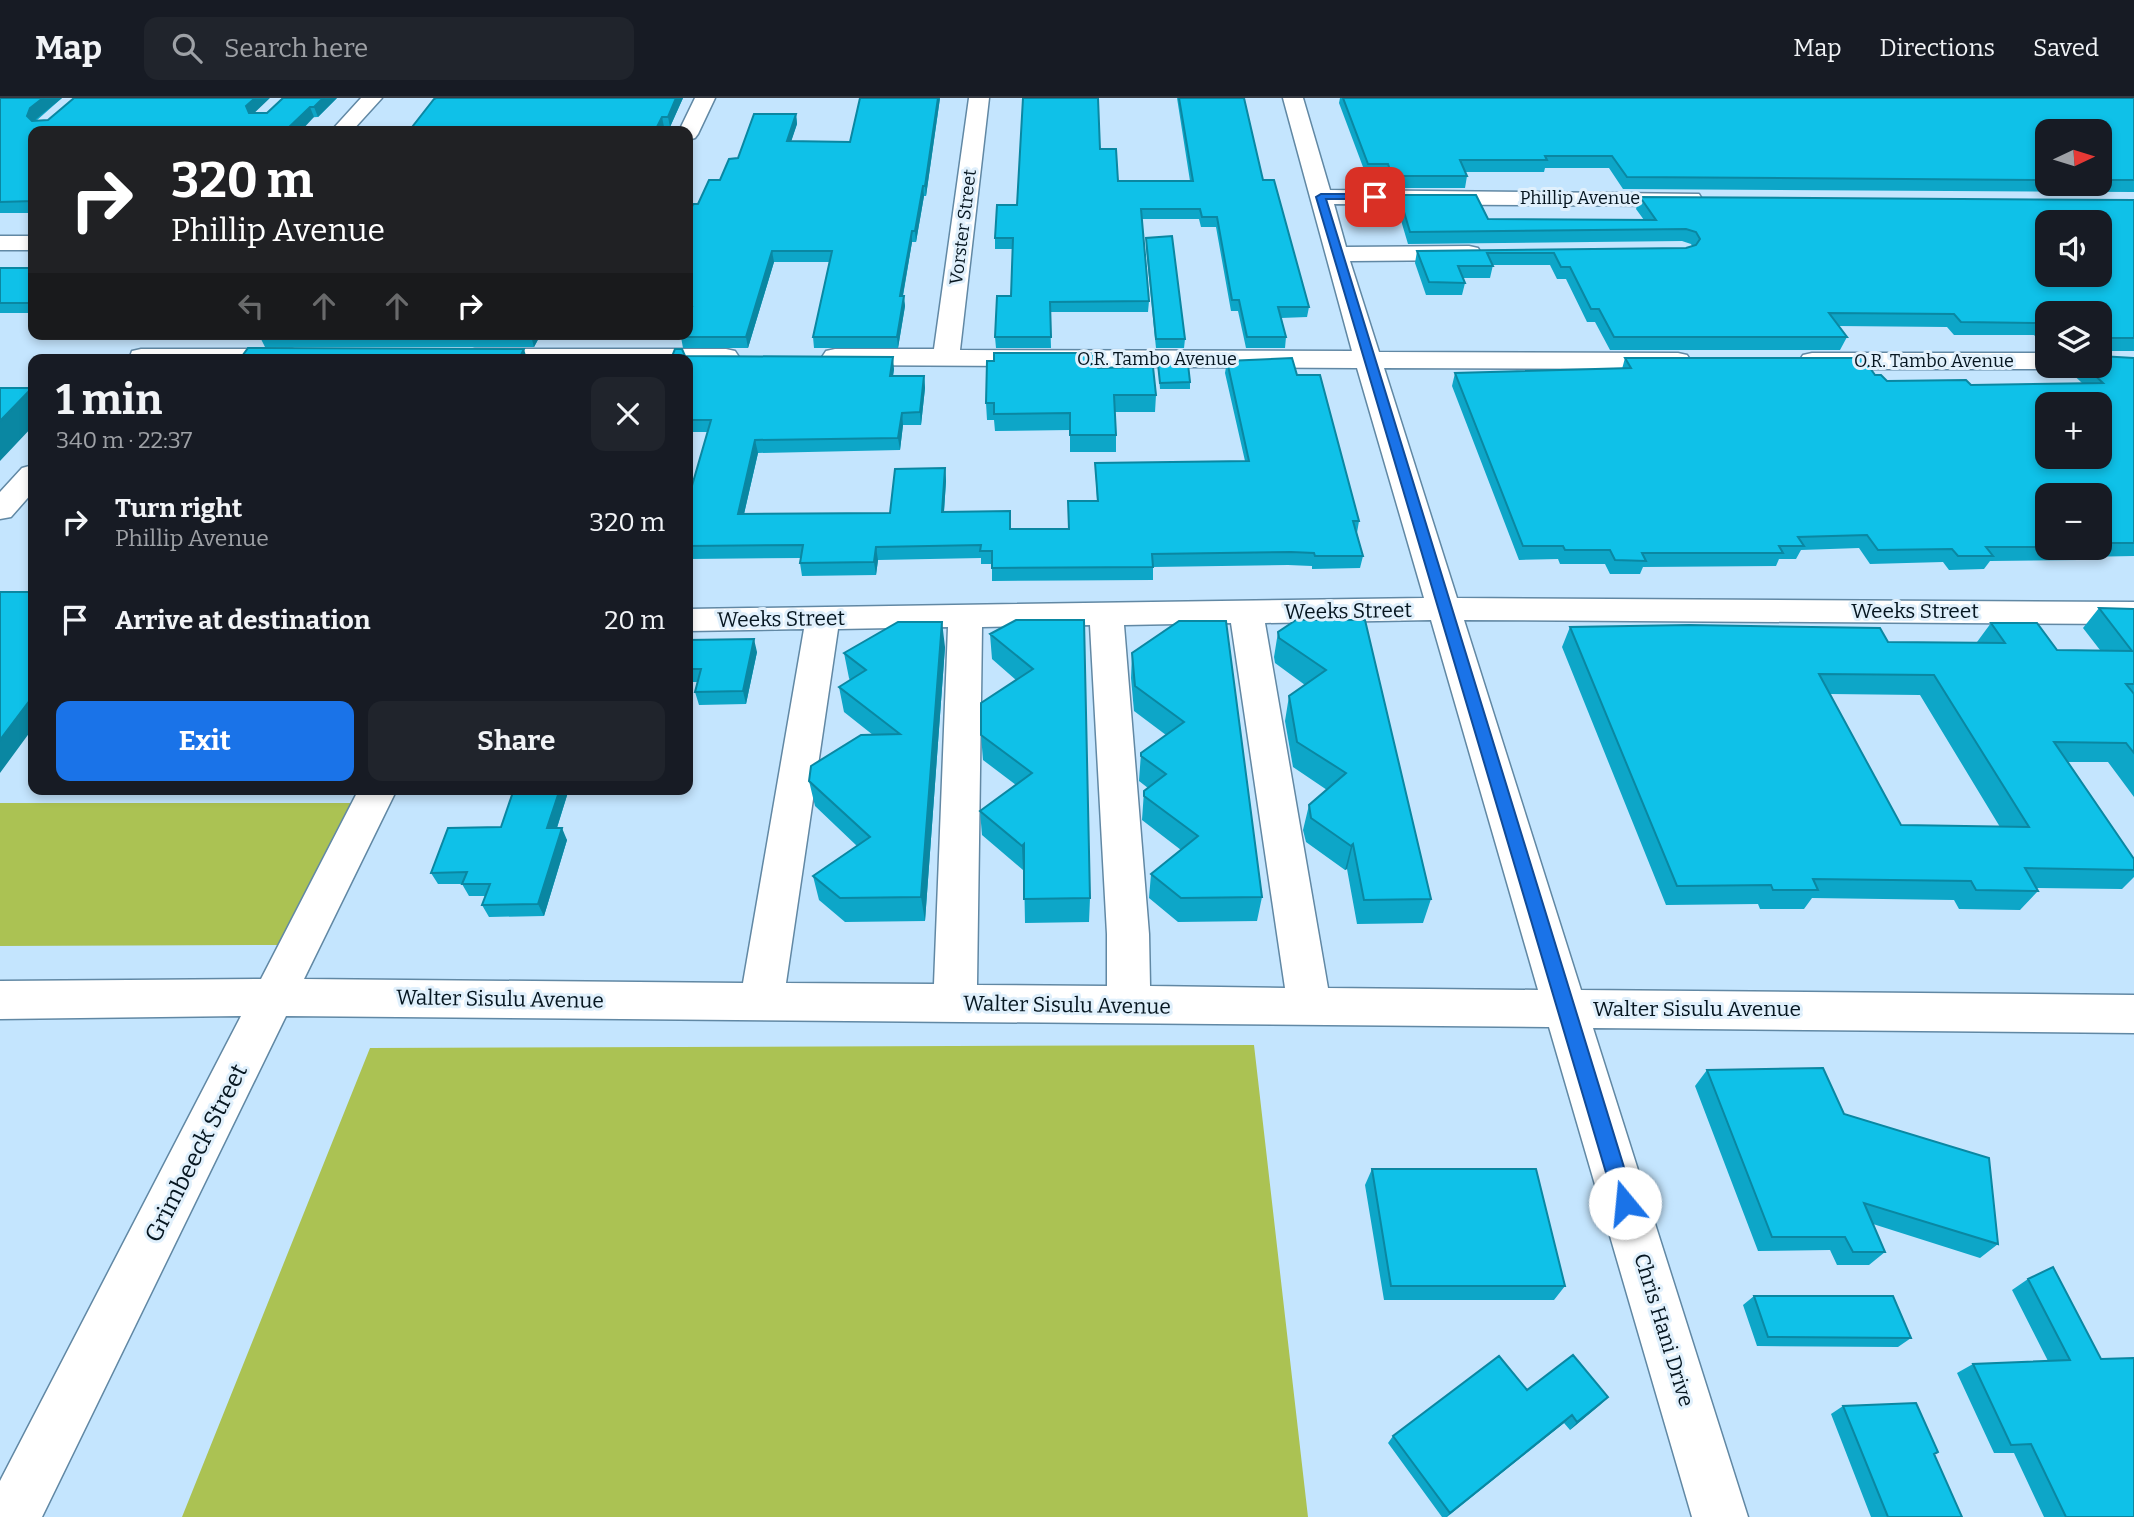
<!DOCTYPE html>
<html lang="en">
<head>
<meta charset="utf-8">
<style>
  :root { --surface:#171b24; --page:#20242c; --text:#f1f3f6; --muted:#9ea1a6; --line:#363941; --accent:#1a73e8 }
  body { margin:0; font-family:Bitter,serif; background:var(--page); color:var(--text); height:100vh; display:flex; flex-direction:column; font-size:26px; white-space:nowrap }
  * { box-sizing:border-box; margin:0 }
  p { font-size:23px; color:var(--muted) }
  .icon { flex:none; width:38px; height:38px; fill:none; stroke:currentColor; stroke-width:2; stroke-linecap:round; stroke-linejoin:round }
  .map { position:relative; flex:1; overflow:hidden }
  .details { position:absolute; left:28px; top:256px; width:665px; height:441px; display:flex; flex-direction:column; background:var(--surface); border-radius:14px; box-shadow:0 4px 10px #0003 }
  .details>* { flex:none }
  .top-card { position:absolute; left:28px; top:28px; width:665px; height:214px; border-radius:14px; box-shadow:0 4px 10px #0003; background:#202124; color:#fff; overflow:hidden }
  .needle { width:46px; rotate:86deg }
  .buttons { position:absolute; left:2035px; top:21px; display:grid; gap:14px }
  .buttons a { display:grid; place-items:center; width:77px; height:77px; border-radius:14px; background:var(--surface); box-shadow:0 4px 10px #0003; font-size:35px }
  .pin { position:absolute; display:grid; place-items:center; width:60px; height:60px; color:#fff; margin:-30px; border-radius:14px; box-shadow:0 4px 10px #0006 }
  .me { position:absolute; width:77px; margin:-38px; rotate:343deg; stroke-linejoin:round; filter:drop-shadow(0 0 5px #0008) }
  .turn { display:flex; align-items:center; gap:24px; height:147px; padding:0 28px; font-size:32px }
  .turn .icon { width:91px; height:91px; stroke-width:2.5 }
  .turn b { display:block; font-size:49px; line-height:60px }
  .lanes { display:flex; align-items:center; height:66px; padding:0 28px; background:#0003; justify-content:center; gap:35px; direction:ltr }
  .lanes .off { opacity:.35 }
  .round { display:grid; place-items:center; flex:none; width:74px; height:74px; border-radius:14px; background:var(--page) }
  .overview { display:flex; align-items:center; justify-content:space-between; height:119px; padding:0 28px }
  h1 { font-size:42px; font-weight:700; line-height:52px }
  .action { display:flex; gap:14px; margin-top:auto; padding:14px 28px }
  .action a { flex:1; height:80px; border-radius:14px; background:var(--accent); color:#fff; font-size:28px; font-weight:700; line-height:80px; text-align:center }
  .action a+a { background:var(--page); color:var(--text) }
  ul { padding:0; list-style:none }
  li { display:flex; align-items:center; gap:21px; height:98px; padding:0 28px }
  li div { flex:1 }
  li b { display:block; font-size:26px }
  li em { font-style:normal }
  header { display:flex; align-items:center; gap:42px; box-sizing:border-box; height:98px; padding:0 35px; background:var(--surface); border-bottom:2px solid var(--line) }
  header strong { font-size:33px }
  nav { display:flex; gap:38px; margin-inline-start:auto; font-size:24px }
  .search { width:490px; height:63px; background:var(--page); display:flex; align-items:center; gap:18px; box-sizing:border-box; padding:0 24px; border-radius:14px; color:var(--muted); font-size:26px }
  .map>svg:first-child { display:block }
  .green { fill:#abc253 }
  .lines { fill:none; stroke-linecap:round; stroke-linejoin:round }
  .minor-casing { stroke:#6188a4; stroke-width:3 }
  .minor { fill:#fff; fill-rule:evenodd }
  .wall { fill:#0da6c8; fill-rule:evenodd }
  .shaded-wall { fill:#0a87a2 }
  .building { fill:#0fc1e8; stroke:#0a87a2; stroke-width:2; fill-rule:evenodd }
  .route { fill:#1a73e8; stroke:#114b97; stroke-width:2 }
  .labels { text-anchor:middle; dominant-baseline:central; stroke-width:6; stroke-linejoin:round; paint-order:stroke }
  .far-street-label { font-size:18px; fill:#061620; stroke:#e0f0fc }
  .street-label { font-size:21px; fill:#061620; stroke:#e0f0fc }
  .near-street-label { font-size:24px; fill:#061620; stroke:#e0f0fc }
</style>
</head>
<body>
<header>
<strong>Map</strong>
<div class="search"><svg class="icon" aria-label="search" viewBox="0 0 24 24"><circle cx="10" cy="10" r="6"/><path d="M15 15l6 6"/></svg>Search here</div>
<nav><a>Map</a><a>Directions</a><a>Saved</a></nav>
</header>
<div class="map">
<svg width="2134" height="1419" viewBox="0 0 2134 1419">
  <rect width="100%" height="100%" fill="#c4e5fe"/>
  <!-- green -->
  <path class="green" d="M0,705H355L286,847L0,848Z
    M1254,947L1308,1419H182L370,950Z"/>
  <g class="lines">
    <!-- minor casing -->
    <g class="minor-casing">
      <path id="minor" d="M361,0H382L352,33H331Z
        M695,0H715L698,36L695,40L688,42V33H679Z
        M969,0H989L960,252L1352,253L1283,0H1303L1330,92L1699,96L1702,101L1699,106L1691,108L1334,106L1346,149L1469,148L1478,150L1481,155L1478,160L1469,162L1350,163L1379,254L1678,255L1687,257L1691,263L1687,269L1678,271L1384,270L1457,500L2134,504V526L1464,522L1581,892L2134,897V935L1593,930L1748,1419H1692L1549,929L286,918L42,1419H0V1383L241,918L0,921V883L261,881L359,691H397L304,881L743,885L804,531L688,533V511L1424,500L1357,270L835,267L826,265L822,259L826,253L835,251H934ZM1431,522L1538,892L1328,890L1265,525ZM1231,525L1285,890L1150,888L1149,836L1124,527ZM1090,527L1107,836V888L977,887L982,529ZM948,529L934,886L786,885L838,531Z
        M0,138H33V152H0Z
        M141,251H292L301,253L305,259L129,261L132,253Z
        M475,251H726L735,253L739,259L735,265L688,267V261H463L466,253Z
        M1812,255H2048V268H2058L2048,271H1812L1803,269L1799,263L1803,257Z
        M33,367V394L11,419L0,421V394L22,370Z"/>
    </g>
    <!-- minor -->
    <use href="#minor" class="minor"/>
  </g>
  <!-- wall -->
  <path class="wall" d="M0,0H62L36,23L267,15L337,0L318,19L33,33V115H0Z
    M683,0L670,29H664L662,33H409Z
    M940,0L926,98H924L916,144H912L903,198L905,208L898,250H814L813,239L830,164H774L748,250H683L681,239L688,219V118L738,60L796,16L797,26L791,43L850,44Z
    M1177,0H1244L1263,82L1309,209L1307,219L1281,220L1286,239L1285,250H1246L1238,213H1231L1216,129H1201L1199,121H1142L1149,203L1148,214H1050L1051,250H996L995,239L1011,198L1013,151H995V140L1017,107L1100,51L1118,83H1190Z
    M1340,0H2134V94L1623,91L1609,70H1545L1544,74H1465L1467,78L1465,90H1390L1386,77H1366L1339,5ZM2048,33H2100V86H2048Z
    M1399,97L1488,121L1644,122L1636,111L1640,99L2134,102V253H2106L2102,258L2134,260V458L2081,459L2079,462L1990,463L1984,471L1949,472L1943,464L1870,466L1859,450L1801,452L1796,461H1779L1776,468L1643,469L1640,476H1610L1605,466H1560L1558,461L1519,462L1452,288L1455,275L1622,271L1625,260L1875,277L1887,283L1971,287L2082,285L2064,268H2100L2048,215V251L2034,237H1954L1947,229L1838,228L1847,239L1840,252H1610L1595,224H1587L1566,181H1557L1550,167H1493L1490,180H1463L1465,185L1462,197H1426L1415,165L1417,153L1686,150L1692,148L1691,146L1682,143L1408,146L1397,109ZM2048,397H2100V450H2048Z
    M1146,140L1185,241L1184,250H1156L1146,150Z
    M0,170H33V215H0Z
    M541,236L534,249H265L259,237Z
    M685,258L894,271L893,278H924L925,290L921,327H903L900,352L758,355L744,416L890,415L945,370L946,383L944,414L1011,431H1069L1097,403L1095,365L1245,363L1225,275L1227,263L1297,277L1359,423L1357,435L1363,458L1360,470L1312,471V468L1288,467L1153,469V482L992,483V466H981V460L878,462L876,477L802,478L800,465L801,460L688,461V398H689L708,334H688V261Z
    M1158,266L1190,284V291H1160Z
    M1098,270L1156,297L1155,314H1115L1116,337V354H1070V332L995,333L994,322H987L986,305Z
    M2099,510L2134,511V699L2108,664H2068L2134,761V779L2122,791L2037,790L2038,793L2020,812L1959,811L1954,802L1812,800L1804,811H1760L1758,806L1666,807L1562,549L1570,529L1888,544H1977L1991,525L2057,552H2100L2083,530ZM1830,596L1920,597L2000,729L1901,727Z
    M1084,522L1090,800L1089,824L1025,825L1024,772H1023L982,737L980,713L1016,687L983,662L981,637L1016,582L992,561L990,536Z
    M1365,522L1431,801L1423,825L1357,826L1347,771L1345,772L1306,744L1303,732L1309,707L1327,692L1293,669L1285,623L1289,598L1305,587L1275,565L1274,559L1278,534Z
    M1179,523L1262,799L1257,823L1178,824L1149,800L1151,776L1181,752L1142,722L1144,693L1148,690L1139,683L1141,655L1166,637L1134,613L1131,580L1132,555Z
    M688,542L757,554L746,606L699,607L695,594L697,584H688Z
    M945,549L925,823L845,824L819,802L813,778L857,748L815,708L809,683L873,637L844,614L839,589L850,582L849,580L844,555Z
    M569,691L557,730L567,742L544,818L489,819L482,807L485,798H469L462,786H438L431,775L501,729Z
    M1707,972L1844,1016L1998,1146L1980,1160L1873,1126L1885,1154L1869,1167H1837L1830,1152L1758,1153L1695,988Z
    M1372,1071L1565,1188L1554,1202H1384L1365,1087Z
    M2053,1169L2134,1419H2044L2014,1355H1994L1957,1275L1973,1266L2048,1263L2012,1192L2028,1181Z
    M1754,1198L1911,1240L1898,1249L1757,1248L1743,1207Z
    M1608,1299L1570,1332L1564,1325L1447,1419H1442L1388,1345L1393,1338Z
    M1843,1308L1934,1356L1962,1419H1871L1831,1316Z"/>
  <!-- shaded-wall -->
  <path class="shaded-wall" d="M43,0H62L36,21L33,29L27,18L30,10Z
    M255,0H270L251,18L246,8Z
    M323,0H337L318,19L314,9Z
    M676,0H683L670,29L668,19Z
    M938,0H940L926,98L925,88Z
    M310,9L314,19L301,33H285Z
    M796,16L797,26L788,53L787,43Z
    M662,19L664,29L662,33H655Z
    M923,88L924,98L916,144L915,133Z
    M912,133V144L901,208L900,198Z
    M772,153L774,164L748,250L746,239Z
    M904,198L905,208L898,250L897,239Z
    M531,236H541L534,249L531,238Z
    M524,251L527,261H519Z
    M893,259L894,271L891,291L890,278Z
    M924,278L925,290L921,327L920,314Z
    M32,290L33,292V328L0,363V323Z
    M902,315L903,327L900,352L898,340Z
    M755,342L758,355L741,429L738,416Z
    M945,370L946,383L943,427L942,414Z
    M876,449L878,462L876,477L874,464Z
    M942,524L945,549L925,823L921,799Z
    M754,541L757,554L746,606L743,593Z
    M33,598V630L0,675V642Z
    M560,691H569L553,742L547,730Z
    M562,730L567,742L544,818L538,806Z
    M1024,746L1025,771L1023,772L1022,748Z
    M1353,746L1347,771L1345,772L1351,748Z
    M1608,1299L1600,1307L1570,1332L1577,1324Z
    M1572,1317L1564,1325L1446,1419L1450,1415Z"/>
  <!-- building -->
  <path class="building" d="M0,0H43L30,10L27,18L32,23L48,22L74,0H255L246,8L249,15H267L283,0H323L314,9H310L285,33H33V103L0,104Z
    M436,0H676L668,19H662L655,33H409L434,1Z
    M860,0H938L925,88H923L915,133H912L900,198H904L897,239H813L832,153H772L746,239H681L682,236H688V220L692,209H688V118L693,106H698L709,82H720L729,61L738,60L754,16H796L787,43L850,44Z
    M1023,0H1098L1100,51H1116L1118,83H1193L1179,0H1244L1263,82H1274L1309,209H1278L1286,239H1247L1239,202H1232L1217,119H1202L1200,111H1141L1149,203L1050,204L1051,239H995L997,198H1011L1013,140H995L997,107H1017Z
    M1343,0H2134V82H2100V33H2048V82L1627,79L1612,58H1545L1547,62H1460L1467,78H1392L1388,66H1368Z
    M1399,97H1476L1488,121L1656,122L1640,99L2134,102V240H2107L2106,253L2100,254V215H2048V230L2042,225L1961,224L1954,216L1829,215L1847,239H1614L1599,211H1591L1570,169H1561L1554,155H1487L1493,168H1458L1465,185L1429,184L1417,153L1686,150L1696,147L1700,141L1696,134L1686,131L1410,134ZM2048,124H2100V177H2048Z
    M1172,138L1185,241H1156L1146,140Z
    M0,170H33V205H0Z
    M260,236H531V238L259,237Z
    M248,250L524,251L519,261H240Z
    M675,251H682L685,258L893,259L890,278H924L920,314L902,315L898,340L755,342L738,416L890,415L895,371L945,370L942,414L1010,413V431H1069L1068,403H1098L1095,365L1249,363L1227,263L1292,260L1297,277H1320L1359,423H1353L1363,458H1315L1314,455L1291,454L1152,456L1153,469L992,470V453H980L981,447L876,449L874,464L800,465L803,447L688,448V398H689L711,322H688V261H671Z
    M994,255H1097L1098,270L1153,269L1156,297H1114L1116,337H1070V315L994,316V305H986L987,263H994Z
    M2100,258L2134,260V445H2100V397H2048V449H1986L1993,458H1958L1952,451L1878,452L1867,437L1798,439L1804,448H1779L1783,455H1642L1646,463L1615,462L1610,452H1565L1563,448H1523L1455,275L1631,270L1625,260H1863L1875,277H1881L1887,283L1966,282L1971,287L2103,285L2085,268H2100ZM2048,306H2100V359H2048Z
    M1158,266H1188L1190,284L1160,285Z
    M0,290H32L0,323Z
    M0,494H33V598L0,642Z
    M2099,510L2134,511V586H2126L2134,596V655L2126,645L2054,644L2134,761V772L2025,770L2038,793L1976,792L1971,783L1813,781L1818,792H1773L1771,787L1677,788L1570,529L1689,527L1880,530L1888,544L2005,545L1991,525H2037L2057,552L2132,553ZM1819,576L1934,577L2029,729L1901,727Z
    M1016,522H1084L1090,800L1024,801V746L1022,748L980,713L1032,675L981,637V605L1033,571L990,536Z
    M1296,522H1365L1431,801L1364,802L1353,746L1351,748L1311,720L1309,707L1346,675L1297,644L1289,598L1326,572L1279,540L1278,534Z
    M1179,523H1226L1262,799L1181,800L1151,776L1198,738L1144,698V693L1166,676L1141,658V655L1184,624L1135,588L1132,555Z
    M898,524H942L921,799L840,800L813,778L870,739L809,683L811,668L861,637L900,636L839,589L866,572L844,555Z
    M754,541L743,593L695,594L701,571H688V542Z
    M514,691H560L547,730H562L538,806L482,807L490,786H462L467,774L431,775L448,730L501,729Z
    M1823,970L1844,1016L1989,1060L1998,1146L1864,1105L1885,1154H1853L1845,1139H1772L1707,972Z
    M1372,1071H1536L1565,1188H1391Z
    M2053,1169L2101,1261L2134,1260V1419H2066L2031,1346L2011,1347L1973,1266L2070,1262L2028,1181Z
    M1754,1198H1893L1911,1240L1768,1239Z
    M1573,1257L1608,1299L1577,1324L1572,1317L1450,1415L1393,1338L1499,1258L1527,1292Z
    M1916,1305L1938,1354L1934,1356L1962,1419H1888L1843,1308Z"/>
  <!-- route -->
  <path class="route" d="M1375,96L1379,99L1378,101H1326L1635,1105L1632,1112L1625,1115L1618,1112L1615,1105L1316,99L1321,96Z"/>
  <g class="labels">
    <!-- far-street labels -->
    <g class="far-street-label">
      <text x="1580" y="100">Phillip Avenue</text>
      <text transform="translate(963 129) rotate(-83)">Vorster Street</text>
      <text x="1157" y="261">O.R. Tambo Avenue</text>
      <text x="1934" y="263">O.R. Tambo Avenue</text>
    </g>
    <!-- street labels -->
    <g class="street-label">
      <text transform="translate(1348 513) rotate(-1)">Weeks Street</text>
      <text x="1915" y="513">Weeks Street</text>
      <text transform="translate(781 521) rotate(-1)">Weeks Street</text>
      <text transform="translate(500 901) rotate(1)">Walter Sisulu Avenue</text>
      <text transform="translate(1067 907) rotate(1)">Walter Sisulu Avenue</text>
      <text x="1697" y="911">Walter Sisulu Avenue</text>
      <text transform="translate(1664 1232) rotate(73)">Chris Hani Drive</text>
    </g>
    <!-- near-street labels -->
    <g class="near-street-label">
      <text transform="translate(196 1055) rotate(-63)">Grimbeeck Street</text>
    </g>
  </g>
</svg>
<div class="buttons">
<a><svg class="needle" viewBox="-14 -14 28 28"><path d="M0-13l5 13h-10z" fill="#e53935"/><path d="M0 13l5-13h-10z" fill="#9ea1a6"/></svg></a>
<a><svg class="icon" aria-label="sound" viewBox="0 0 24 24"><path d="M4 9h4l5-4v14l-5-4H4zM17 9q2 3 0 6"/></svg></a>
<a><svg class="icon" aria-label="layers" viewBox="0 0 24 24"><path d="M12 4l9 5-9 5-9-5zM3 14l9 5 9-5"/></svg></a>
<a>+</a>
<a>−</a>
</div>
<div class="pin" style="left:1375px;top:99px;background:#d93025"><svg class="icon" aria-label="arrive" viewBox="0 0 24 24"><path d="M6 21V4h12l-3 4 3 4H6"/></svg></div>
<svg class="me" style="left:1625px;top:1105px" viewBox="-20 -20 40 40"><circle r="19" fill="#fff"/><path d="M0-13L10 11 0 6-10 11z" fill="#1a73e8"/></svg>
<div class="top-card">
<div class="turn"><svg class="icon" aria-label="right" viewBox="0 0 24 24"><path d="M7 20v-9h11M14 6l5 5-5 5"/></svg><div><b>320 m</b>Phillip Avenue</div></div>
<div class="lanes"><svg class="icon off" aria-label="left" viewBox="0 0 24 24"><path d="M17 20v-9H6M10 6l-5 5 5 5"/></svg><svg class="icon off" aria-label="ahead" viewBox="0 0 24 24"><path d="M12 20V5M6 11l6-6 6 6"/></svg><svg class="icon off" aria-label="ahead" viewBox="0 0 24 24"><path d="M12 20V5M6 11l6-6 6 6"/></svg><svg class="icon" aria-label="right" viewBox="0 0 24 24"><path d="M7 20v-9h11M14 6l5 5-5 5"/></svg></div>
</div>
<section class="details">
<div class="overview"><div><h1>1 min</h1><p>340 m · 22:37</p></div><a class="round"><svg class="icon" aria-label="close" viewBox="0 0 24 24"><path d="M6 6l12 12M18 6L6 18"/></svg></a></div>
<ul>
<li><svg class="icon" aria-label="right" viewBox="0 0 24 24"><path d="M7 20v-9h11M14 6l5 5-5 5"/></svg><div><b>Turn right</b><p>Phillip Avenue</p></div><em>320 m</em></li>
<li><svg class="icon" aria-label="arrive" viewBox="0 0 24 24"><path d="M6 21V4h12l-3 4 3 4H6"/></svg><div><b>Arrive at destination</b></div><em>20 m</em></li>
</ul>
<div class="action"><a>Exit</a><a>Share</a></div>
</section>
</div>
</body>
</html>
